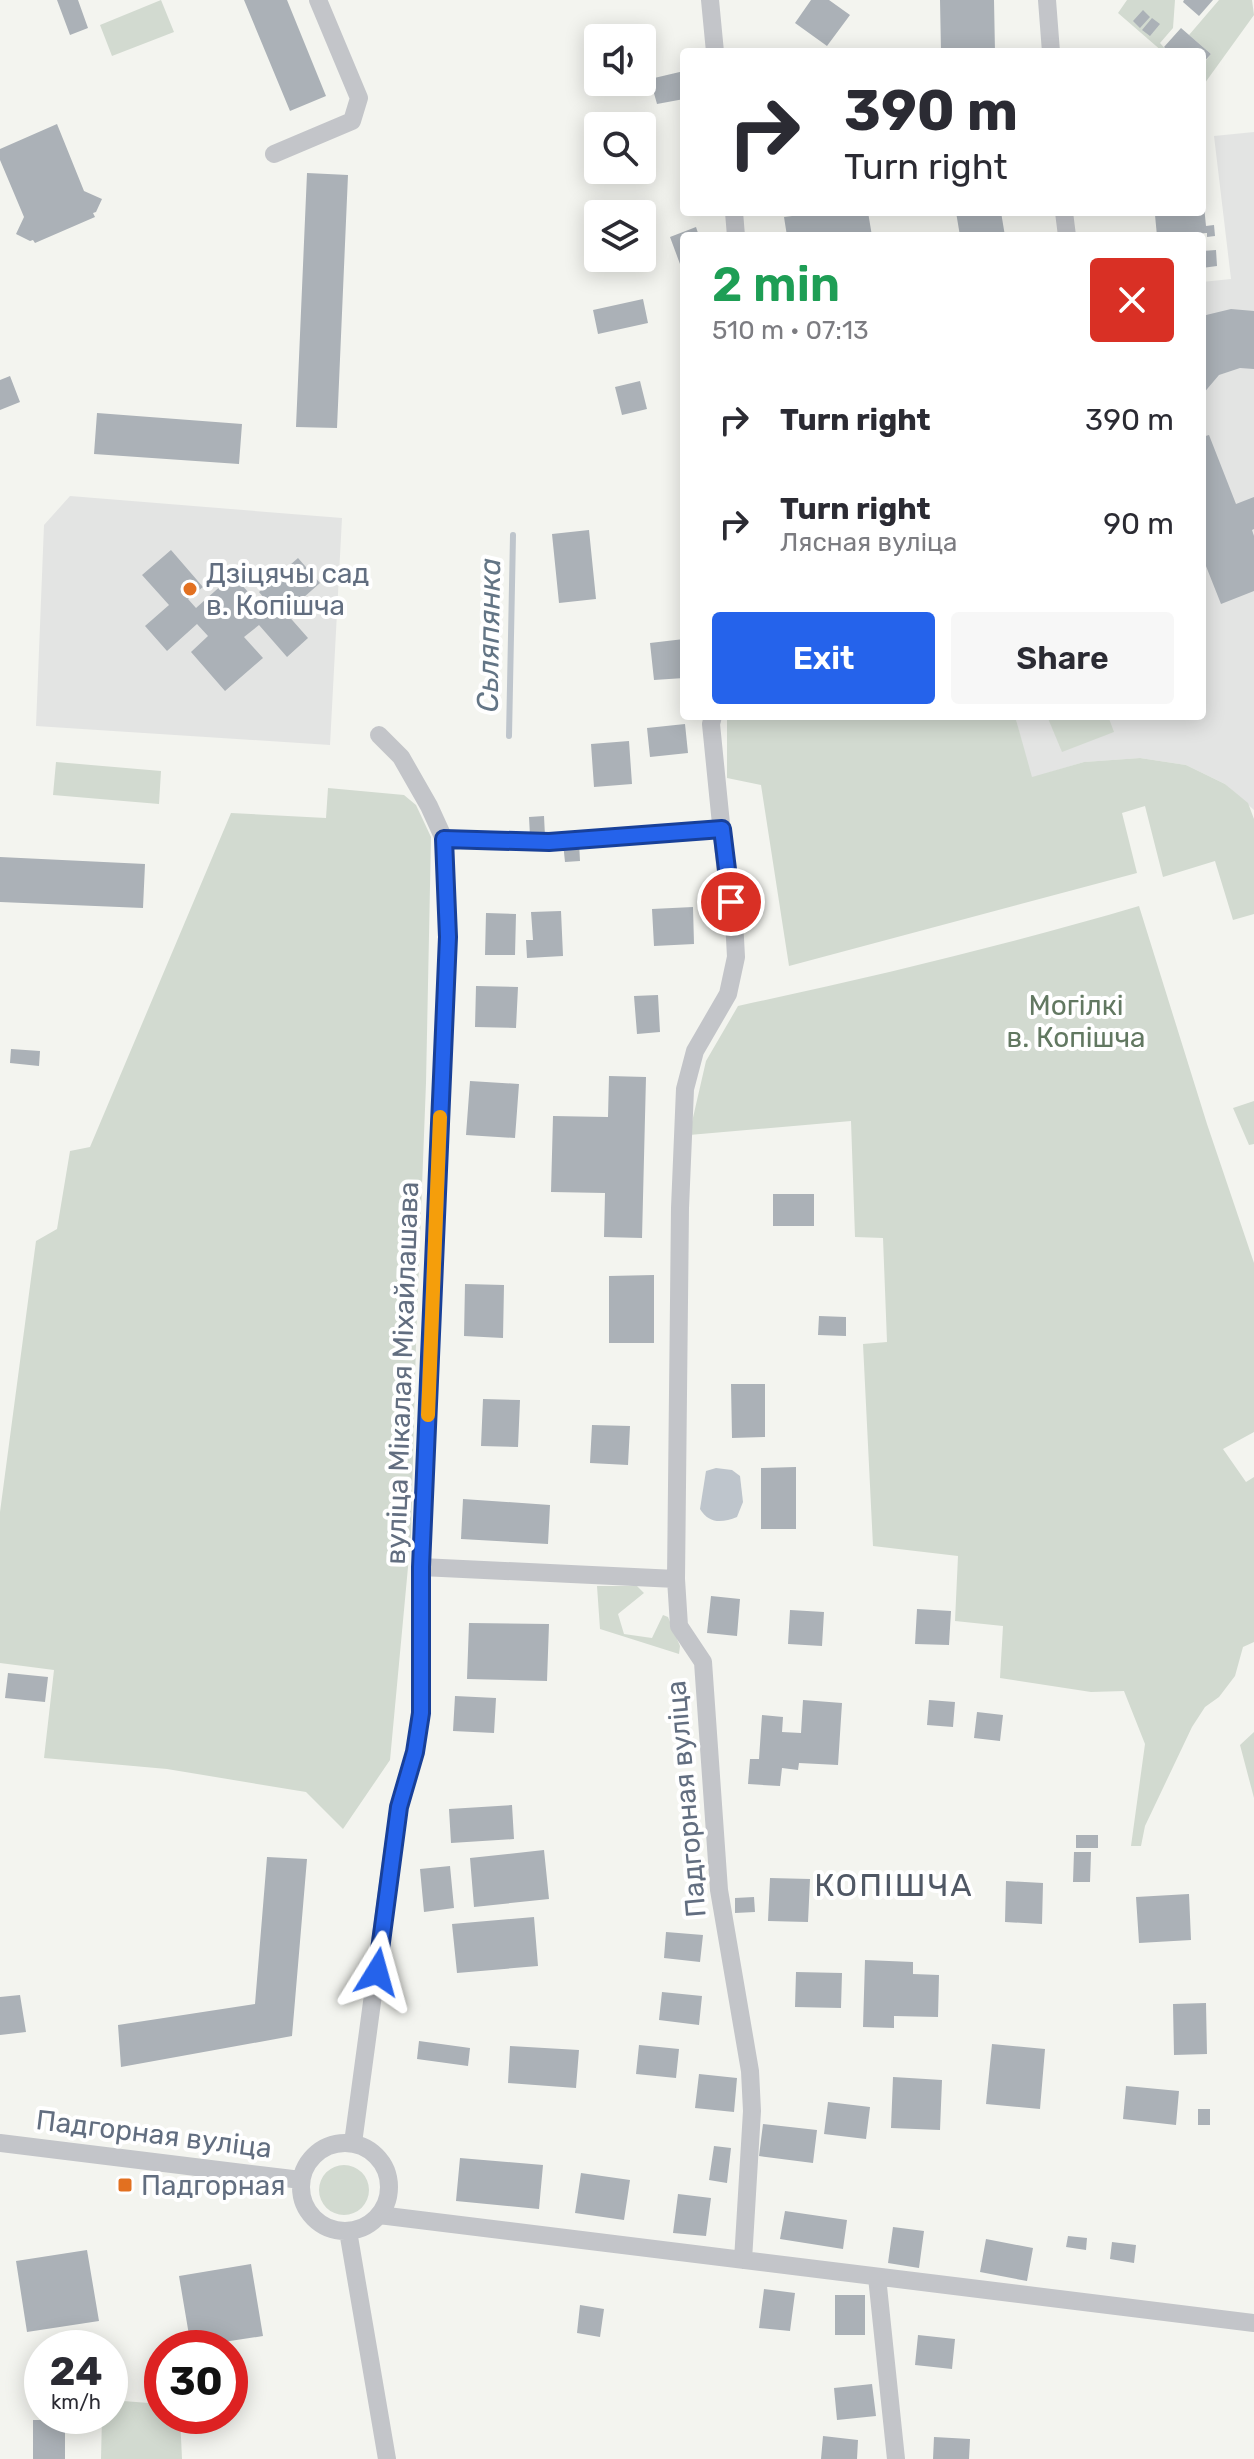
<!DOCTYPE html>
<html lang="en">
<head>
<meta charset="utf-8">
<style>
  :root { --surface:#fff; --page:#f7f7f7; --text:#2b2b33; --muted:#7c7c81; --accent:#2563eb }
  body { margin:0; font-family:Rubik,sans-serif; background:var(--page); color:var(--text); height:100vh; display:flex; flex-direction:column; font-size:30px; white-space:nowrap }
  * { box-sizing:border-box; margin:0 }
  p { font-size:26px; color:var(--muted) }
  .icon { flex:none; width:44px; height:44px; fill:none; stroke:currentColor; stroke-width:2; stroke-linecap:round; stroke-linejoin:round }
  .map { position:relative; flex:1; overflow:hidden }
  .details { position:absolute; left:680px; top:232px; width:526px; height:488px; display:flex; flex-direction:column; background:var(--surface); border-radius:8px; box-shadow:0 4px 20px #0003 }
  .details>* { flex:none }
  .guide { position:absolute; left:680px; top:48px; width:526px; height:168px; border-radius:8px; box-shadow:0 4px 20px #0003; background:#fff; color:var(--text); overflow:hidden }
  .buttons { position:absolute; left:584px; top:24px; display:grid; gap:16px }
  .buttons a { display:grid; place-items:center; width:72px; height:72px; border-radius:8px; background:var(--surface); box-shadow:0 4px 20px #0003; font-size:40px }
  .speed { position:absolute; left:24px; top:2330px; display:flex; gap:16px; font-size:40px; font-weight:700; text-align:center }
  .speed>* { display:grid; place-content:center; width:104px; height:104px; border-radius:50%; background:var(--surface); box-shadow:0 4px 20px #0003; line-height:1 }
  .speed small { font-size:20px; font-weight:400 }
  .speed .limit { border:12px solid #d22; background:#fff; color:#111 }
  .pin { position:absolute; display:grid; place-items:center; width:68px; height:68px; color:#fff; margin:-34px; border:4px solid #fff; border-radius:50%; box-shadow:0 2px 8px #0007 }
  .me { position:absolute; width:88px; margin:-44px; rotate:8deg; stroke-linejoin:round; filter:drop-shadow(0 0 6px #0008) }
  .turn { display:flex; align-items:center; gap:28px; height:168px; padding:0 32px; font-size:36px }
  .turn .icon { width:104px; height:104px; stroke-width:2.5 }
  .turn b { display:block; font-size:56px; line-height:68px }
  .round { display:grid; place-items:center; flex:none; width:84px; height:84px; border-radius:8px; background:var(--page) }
  .overview { display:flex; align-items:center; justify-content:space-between; height:136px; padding:0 32px }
  h1 { font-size:48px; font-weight:600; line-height:60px; color:#1e9e55 }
  .action { display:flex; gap:16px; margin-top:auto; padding:16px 32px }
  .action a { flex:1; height:92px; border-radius:8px; background:var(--accent); color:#fff; font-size:32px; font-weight:600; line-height:92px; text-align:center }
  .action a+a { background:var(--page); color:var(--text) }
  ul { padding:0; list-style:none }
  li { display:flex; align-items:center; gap:24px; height:104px; padding:0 32px }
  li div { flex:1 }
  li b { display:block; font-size:30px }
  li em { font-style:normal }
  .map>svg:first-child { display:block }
  .built { fill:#e3e4e3 }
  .green { fill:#d2dad0 }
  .water { fill:#bec5cc }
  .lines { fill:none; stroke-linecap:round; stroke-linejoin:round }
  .stream { stroke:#bec5cc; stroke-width:6 }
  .building { fill:#abb1b7 }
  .street { stroke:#c3c5c9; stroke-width:18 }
  .route-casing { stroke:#184099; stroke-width:20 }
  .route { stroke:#2563eb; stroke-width:14 }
  .slow { stroke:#f59e0b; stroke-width:14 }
  .poi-dot { fill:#e27020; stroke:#fff; stroke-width:3 }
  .labels { text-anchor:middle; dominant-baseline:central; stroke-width:8; stroke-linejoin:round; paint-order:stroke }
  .poi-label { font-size:28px; fill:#626e80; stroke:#fff; text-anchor:start }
  .park-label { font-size:28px; fill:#627861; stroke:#fff }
  .street-label { font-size:28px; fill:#626e80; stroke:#fff }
  .water-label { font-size:30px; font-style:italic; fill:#637585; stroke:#fff }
  .quarter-label { font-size:32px; letter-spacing:2px; fill:#505865; stroke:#fff }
</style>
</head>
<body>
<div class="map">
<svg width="1254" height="2459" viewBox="0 0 1254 2459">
  <rect width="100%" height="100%" fill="#f3f4ef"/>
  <!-- built -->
  <path class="built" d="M1254,132V810L1225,784L1186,765L1140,758L1084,762L1031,778L1015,716H1202V282L1231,279L1214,136Z
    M70,496L342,518L330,745L36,726L44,525Z"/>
  <!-- green -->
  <path class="green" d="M161,0L174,32L112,56L100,25Z
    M1127,0H1175L1173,28L1160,43L1168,52H1163L1118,13Z
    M1219,0H1252L1254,15L1202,87V65L1211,54L1189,35Z
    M727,716H1015L1032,777L1084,762L1140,758L1186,765L1225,784L1248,803L1254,819V914L1233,920L1215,861L1163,877L1145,806L1122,813L1137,873L789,966L761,785L727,778Z
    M1047,716H1108L1114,732L1062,752Z
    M56,762L161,771L159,804L53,795Z
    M328,788L404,795L416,805L431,837L426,1083L416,1343L411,1535L390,1760L343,1829L306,1792L167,1769L44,1758L54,1670L0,1663V1512L36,1241L57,1229L70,1151L90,1147L231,813L326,818Z
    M1139,906L1207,1124L1254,1263V1432L1223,1449L1246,1482L1254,1477V1642L1243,1647L1235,1676L1219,1697L1205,1707L1192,1727L1145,1826L1141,1846H1131L1145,1744L1124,1691L1091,1692L1000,1678L1003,1626L955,1621L958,1556L873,1546L863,1344L887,1342L883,1238L855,1237L851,1121L689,1135L706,1061L738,1006C873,977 1007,945 1139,906Z
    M1254,1101V1144L1249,1145L1233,1108Z
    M597,1586H637L644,1593L618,1614L624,1634L652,1638L663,1615L668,1617L680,1646L679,1654L600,1629Z
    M1254,1732V1798L1240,1745Z
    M319 2190a25 25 0 1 1 50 0a25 25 0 1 1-50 0Z
    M110,2400L162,2404V2416H180L182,2459H101L102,2416H110Z"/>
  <!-- water -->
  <path class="water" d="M716,1468L732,1470L740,1476L743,1502L737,1517C722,1523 709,1524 700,1509L706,1471Z"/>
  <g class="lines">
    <!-- stream -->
    <path class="stream" d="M509,736L513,535"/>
  </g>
  <!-- building -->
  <path class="building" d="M57,0H78L88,28L70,35Z
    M244,0H287L326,96L290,111Z
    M811,0H829L850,15L827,46L795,23Z
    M940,0H994L995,52H941Z
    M1184,0H1213L1199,16L1183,2Z
    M1143,10L1150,17L1140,28L1133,21Z
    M1152,18L1160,24L1150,36L1142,30Z
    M1181,28L1211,54L1202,64V52H1169L1164,47Z
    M684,71V99L657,104L650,79Z
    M57,124L84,191L102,199L96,212L93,213L95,217L35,243L33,240L30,241L16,234L24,217L0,160V149Z
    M307,173L348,175L337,428L296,427Z
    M1202,206H1204L1206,226L1214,225L1215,236L1207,237V233L1157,236L1155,215L1202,212Z
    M824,212H868L872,236H787L784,217Z
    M956,212H1001L1005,236H960Z
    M696,227L699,236H684V262L680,264L670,237Z
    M1216,250L1217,266L1202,268V251Z
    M643,299L648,323L598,334L593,310Z
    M1231,309L1254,311V369L1240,368L1219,375L1202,395V316Z
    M10,376L20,402L0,410V380Z
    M640,381L647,409L622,415L615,387Z
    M97,413L242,424L239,464L94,454Z
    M1209,435L1236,504L1254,497V529L1252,530L1254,536V591L1221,604L1202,556V437Z
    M589,530L596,599L559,603L552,534Z
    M171,550L203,587L188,599L196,608L233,575L263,609L269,604L259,592L298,558L320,583L286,613L308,638L287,657L259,625L244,637L263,658L225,691L191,652L208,636L197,624L167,651L145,626L169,605L142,575Z
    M684,639V678L654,680L650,643Z
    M685,724L688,753L650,757L647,728Z
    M629,741L632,784L594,787L591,744Z
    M544,816L545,836H530L529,817Z
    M579,842L580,861L565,862L563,843Z
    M0,857L145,864L143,908L0,902Z
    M693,907L694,944L654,946L652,909Z
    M561,911L563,956L527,958L526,940H533L531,912Z
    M486,913L516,914L515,955H485Z
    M476,986L518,987L516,1028L475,1027Z
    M658,995L660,1032L637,1034L634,996Z
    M11,1049L40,1051L39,1066L10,1063Z
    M609,1076L646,1077L642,1238L604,1237L605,1193L551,1192L553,1116L608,1117Z
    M470,1081L519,1084L515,1138L466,1135Z
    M773,1194H814V1226H773Z
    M654,1275V1343H609V1276Z
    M465,1284L504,1285L503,1338L464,1336Z
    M819,1316L846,1317V1336L818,1335Z
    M731,1384H765V1437L732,1438Z
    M483,1399L520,1400L518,1447L481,1446Z
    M592,1425L630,1426L628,1465L590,1463Z
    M796,1467V1529H761V1468Z
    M463,1499L550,1505L548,1544L461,1539Z
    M711,1596L740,1599L737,1636L707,1633Z
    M917,1609L951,1611L949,1645L915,1644Z
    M790,1610L824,1612L822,1646L788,1644Z
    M469,1623L549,1624L547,1681L467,1679Z
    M8,1673L48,1677L45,1702L5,1698Z
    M455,1696L496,1698L494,1733L453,1731Z
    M803,1700L842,1703L838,1765L799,1763L798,1770L782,1768L780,1786L748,1784L750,1759H759L762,1715L783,1717L782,1732L801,1733Z
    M929,1700L955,1702L953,1727L927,1725Z
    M977,1712L1003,1715L1000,1741L974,1738Z
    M512,1805L514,1839L451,1843L449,1809Z
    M1076,1835H1098V1848H1076Z
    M544,1850L549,1899L474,1907L470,1858Z
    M1074,1852H1091L1090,1882H1073Z
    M267,1857L307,1859L292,2036L121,2067L118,2025L255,2004Z
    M450,1866L454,1908L424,1912L420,1869Z
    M770,1878L810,1879L808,1922L768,1921Z
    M1006,1881L1043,1883L1042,1924L1005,1922Z
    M1189,1894L1191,1940L1139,1943L1136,1897Z
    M754,1897L755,1912L735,1913V1898Z
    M534,1917L538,1966L457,1973L452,1924Z
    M666,1932L703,1935L700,1962L664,1958Z
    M865,1960L913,1962V1974L939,1975L938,2017L894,2016V2028L863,2027Z
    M796,1972L842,1973L841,2008L795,2007Z
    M662,1992L702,1996L699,2025L659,2020Z
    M20,1995L26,2032L0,2035V1997Z
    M1206,2003L1207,2054L1174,2055L1173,2004Z
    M419,2041L470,2048L468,2066L417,2059Z
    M992,2044L1045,2049L1040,2109L986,2104Z
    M639,2045L679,2049L676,2078L636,2074Z
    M510,2046L579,2050L576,2088L508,2083Z
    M699,2074L737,2078L734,2112L695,2108Z
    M893,2077L942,2080L940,2130L891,2128Z
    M1126,2086L1179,2091L1176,2125L1123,2119Z
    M828,2102L870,2107L866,2139L824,2134Z
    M1198,2109H1210V2125H1198Z
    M763,2124L817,2130L813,2163L759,2156Z
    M714,2146L731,2148L727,2183L709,2180Z
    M460,2158L543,2165L539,2209L456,2201Z
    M581,2173L630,2180L624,2220L575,2213Z
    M678,2194L711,2198L706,2236L673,2233Z
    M785,2211L847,2220L843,2249L780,2239Z
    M893,2227L924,2231L919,2268L888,2263Z
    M1068,2236L1087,2238L1086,2250L1066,2247Z
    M986,2239L1033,2248L1027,2281L980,2272Z
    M1112,2242L1136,2245L1134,2263L1110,2259Z
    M87,2250L99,2321L27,2332L16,2261Z
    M251,2264L263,2336L191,2347L179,2276Z
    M764,2289L795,2293L790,2331L759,2328Z
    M835,2295H865V2335H835Z
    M580,2305L604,2309L600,2337L577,2333Z
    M918,2335L955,2339L952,2369L915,2365Z
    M872,2384L876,2416L837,2420L834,2388Z
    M33,2420H65V2459H33Z
    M823,2436L858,2440L857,2459H821Z
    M934,2437L970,2439L969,2459H933Z"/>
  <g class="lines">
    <!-- street -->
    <path class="street" d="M710,0L715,52
      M1047,0L1051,52
      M274,154L352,121L359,98L318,0
      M734,212L736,236
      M1064,212L1067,236
      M713,716L711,724L727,884L734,920L736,957L728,994L695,1051L685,1089L680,1208L676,1579L679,1626L703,1662L719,1890L750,2071L752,2111L743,2260
      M444,839L549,842L722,829
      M421,1567L676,1579
      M0,2143L301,2180
      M353,2143L392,1854L399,1807L415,1752L421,1713V1567L448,937L444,839L429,806L401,757L379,735
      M301 2187a44 44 0 1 1 88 0a44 44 0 1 1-88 0Z
      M379,2215L1254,2323
      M348,2231L387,2459
      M877,2277L896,2459"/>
  </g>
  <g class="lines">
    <!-- route casing -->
    <g class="route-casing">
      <path id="route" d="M377,1972L399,1807L415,1752L421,1713V1567L448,937L444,839L549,842L722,829L731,902"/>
    </g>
    <!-- route -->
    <use href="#route" class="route"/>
    <!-- slow -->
    <path class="slow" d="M428,1415L440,1117"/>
  </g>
  <!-- markers -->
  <g class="poi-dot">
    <circle cx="190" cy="589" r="8"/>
    <rect x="117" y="2177" width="16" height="16" rx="4"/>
  </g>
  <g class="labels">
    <!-- poi labels -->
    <g class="poi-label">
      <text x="206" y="573">Дзіцячы сад<tspan x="206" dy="32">в. Копішча</tspan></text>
      <text x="141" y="2185">Падгорная</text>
    </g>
    <!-- park labels -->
    <g class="park-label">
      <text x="1076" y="1005">Могілкі<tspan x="1076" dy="32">в. Копішча</tspan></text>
    </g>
    <!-- street labels -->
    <g class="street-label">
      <text transform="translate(402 1373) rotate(-88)">вуліца Мікалая Міхайлашава</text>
      <text transform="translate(686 1799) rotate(-95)">Падгорная вуліца</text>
      <text transform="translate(154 2134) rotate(7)">Падгорная вуліца</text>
    </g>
    <!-- water labels -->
    <g class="water-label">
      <text transform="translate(489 635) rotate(-89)">Сьляпянка</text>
    </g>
    <!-- quarter labels -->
    <g class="quarter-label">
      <text x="894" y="1885">КОПІШЧА</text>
    </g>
  </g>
</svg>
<div class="buttons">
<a><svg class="icon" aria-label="sound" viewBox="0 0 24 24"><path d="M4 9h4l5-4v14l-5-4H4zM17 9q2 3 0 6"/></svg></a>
<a><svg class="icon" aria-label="search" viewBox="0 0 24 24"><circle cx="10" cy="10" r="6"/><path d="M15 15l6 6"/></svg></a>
<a><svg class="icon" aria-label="layers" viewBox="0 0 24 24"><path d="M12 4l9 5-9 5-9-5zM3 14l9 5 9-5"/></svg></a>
</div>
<div class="speed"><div>24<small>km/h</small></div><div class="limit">30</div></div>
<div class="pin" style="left:731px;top:902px;background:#d93025"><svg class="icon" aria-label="arrive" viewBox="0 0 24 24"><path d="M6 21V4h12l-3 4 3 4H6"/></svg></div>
<svg class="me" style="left:377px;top:1972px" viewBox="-20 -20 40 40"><path d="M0-17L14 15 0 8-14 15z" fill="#2563eb" stroke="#fff" stroke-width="4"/></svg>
<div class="guide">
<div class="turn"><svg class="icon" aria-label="right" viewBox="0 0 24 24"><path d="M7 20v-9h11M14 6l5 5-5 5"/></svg><div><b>390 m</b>Turn right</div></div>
</div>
<section class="details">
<div class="overview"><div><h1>2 min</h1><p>510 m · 07:13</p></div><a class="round" style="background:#d93025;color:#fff"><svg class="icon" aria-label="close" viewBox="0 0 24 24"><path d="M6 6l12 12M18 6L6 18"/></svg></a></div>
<ul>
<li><svg class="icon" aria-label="right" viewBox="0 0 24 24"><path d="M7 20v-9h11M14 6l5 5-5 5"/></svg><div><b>Turn right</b></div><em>390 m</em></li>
<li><svg class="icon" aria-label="right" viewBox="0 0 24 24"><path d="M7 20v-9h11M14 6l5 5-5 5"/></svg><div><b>Turn right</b><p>Лясная вуліца</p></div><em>90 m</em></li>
</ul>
<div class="action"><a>Exit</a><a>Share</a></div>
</section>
</div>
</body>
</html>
